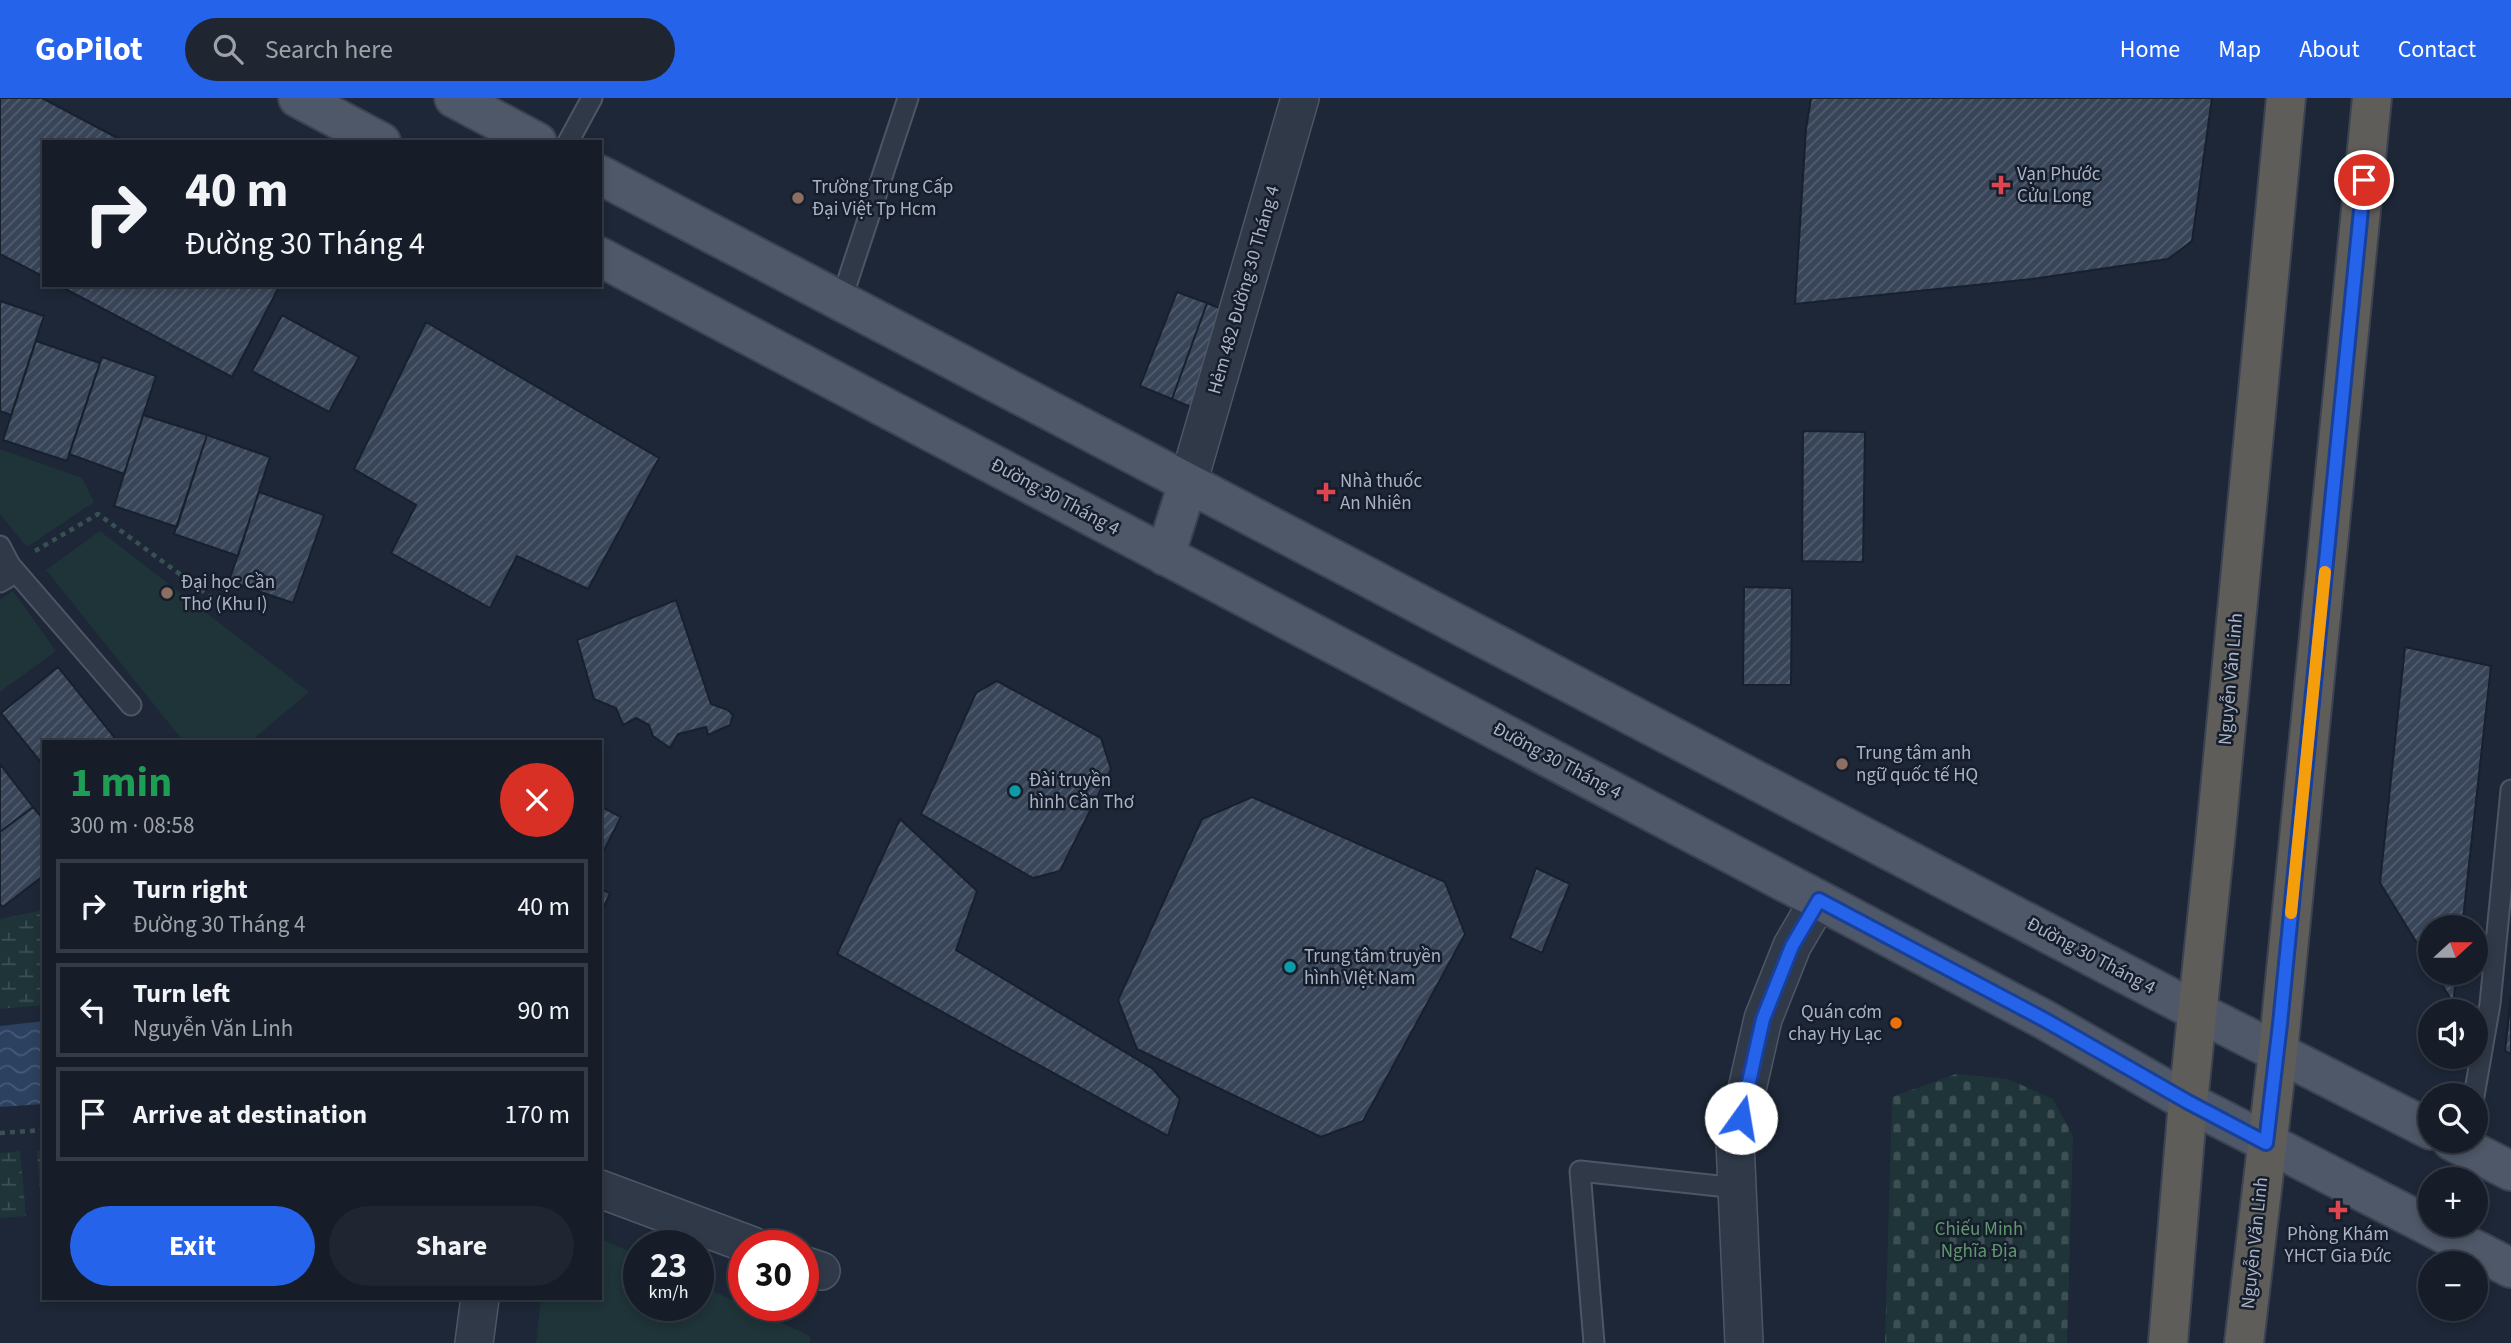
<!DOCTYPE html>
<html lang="en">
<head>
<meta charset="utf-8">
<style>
  :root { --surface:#161d29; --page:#1f2631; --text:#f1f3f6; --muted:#9ea2a8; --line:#353b46; --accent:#2563eb }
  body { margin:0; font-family:"Source Sans 3",sans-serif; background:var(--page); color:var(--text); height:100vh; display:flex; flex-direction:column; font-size:26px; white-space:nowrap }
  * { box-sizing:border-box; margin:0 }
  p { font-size:23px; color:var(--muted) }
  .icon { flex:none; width:38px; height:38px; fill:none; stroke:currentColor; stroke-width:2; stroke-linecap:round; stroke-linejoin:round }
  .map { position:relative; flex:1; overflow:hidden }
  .details { position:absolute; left:42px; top:642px; width:560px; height:560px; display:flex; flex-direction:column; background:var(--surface); border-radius:0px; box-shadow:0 4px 10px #0003,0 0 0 2px var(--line) }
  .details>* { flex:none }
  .guide { position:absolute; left:42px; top:42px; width:560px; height:147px; border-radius:0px; box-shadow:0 4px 10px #0003,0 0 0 2px var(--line); background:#161d29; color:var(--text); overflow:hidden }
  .needle { width:46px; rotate:69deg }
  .buttons { position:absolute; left:2418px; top:817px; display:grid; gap:14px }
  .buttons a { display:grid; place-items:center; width:70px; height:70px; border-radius:50%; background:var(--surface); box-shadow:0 4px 10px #0003,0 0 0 2px var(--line); font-size:35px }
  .speed { position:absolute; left:623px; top:1132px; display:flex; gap:14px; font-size:35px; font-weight:700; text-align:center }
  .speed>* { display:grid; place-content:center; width:91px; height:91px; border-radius:50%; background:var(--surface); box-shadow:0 4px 10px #0003,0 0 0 2px var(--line); line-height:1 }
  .speed small { font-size:18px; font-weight:400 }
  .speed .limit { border:10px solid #d22; background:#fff; color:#111 }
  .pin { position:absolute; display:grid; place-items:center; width:60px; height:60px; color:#fff; margin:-30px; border:4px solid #fff; border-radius:50%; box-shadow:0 2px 7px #0007 }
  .me { position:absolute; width:77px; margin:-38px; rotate:13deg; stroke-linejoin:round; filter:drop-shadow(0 0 5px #0008) }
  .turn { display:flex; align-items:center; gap:24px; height:147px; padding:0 28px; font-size:32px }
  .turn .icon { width:91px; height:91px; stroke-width:2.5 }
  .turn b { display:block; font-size:49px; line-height:60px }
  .round { display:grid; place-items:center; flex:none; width:74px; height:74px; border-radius:37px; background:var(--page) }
  .head { display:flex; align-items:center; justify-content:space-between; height:119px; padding:0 28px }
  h1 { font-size:42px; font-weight:700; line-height:52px; color:#1e9e55 }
  .action { display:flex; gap:14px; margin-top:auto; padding:14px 28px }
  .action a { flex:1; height:80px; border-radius:42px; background:var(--accent); color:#fff; font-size:28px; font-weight:700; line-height:80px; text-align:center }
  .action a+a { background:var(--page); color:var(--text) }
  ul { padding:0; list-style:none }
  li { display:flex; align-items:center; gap:21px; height:94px; margin:0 14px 10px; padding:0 14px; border:4px solid var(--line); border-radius:0px }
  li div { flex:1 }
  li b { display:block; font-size:26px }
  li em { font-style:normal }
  header { display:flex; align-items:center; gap:42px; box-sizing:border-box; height:98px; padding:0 35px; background:var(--accent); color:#fff }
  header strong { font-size:33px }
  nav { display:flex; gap:38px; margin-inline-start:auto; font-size:24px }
  .search { width:490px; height:63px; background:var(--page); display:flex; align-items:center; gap:18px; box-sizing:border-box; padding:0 24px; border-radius:38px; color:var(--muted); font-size:26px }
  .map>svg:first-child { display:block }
  .green { fill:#1f3438 }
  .wetland { fill:url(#wetland-marsh) }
  .cemetery { fill:url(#cemetery-stones) }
  .water { fill:url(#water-waves) }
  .building { fill:url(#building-hatch); stroke:#18202e; stroke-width:2 }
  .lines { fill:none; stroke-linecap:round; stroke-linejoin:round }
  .service-casing { stroke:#4e5666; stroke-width:23 }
  .minor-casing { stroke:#4e5666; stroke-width:40 }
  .primary-casing { stroke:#3a4251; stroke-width:42 }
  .trunk-casing { stroke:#3b4352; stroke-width:42 }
  .path { stroke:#395053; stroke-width:4.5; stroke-dasharray:5 5; stroke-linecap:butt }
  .service { stroke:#303948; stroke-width:19 }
  .minor { stroke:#303948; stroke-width:37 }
  .primary { stroke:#4e5868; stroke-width:38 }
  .trunk { stroke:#5e5d5a; stroke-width:38 }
  .route-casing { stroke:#184099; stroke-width:18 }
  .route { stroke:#2563eb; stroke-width:12 }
  .slow { stroke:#f59e0b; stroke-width:12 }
  .health-dot { fill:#e0444e; stroke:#161e2c; stroke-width:2.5 }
  .education-dot { fill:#8d6e63; stroke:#161e2c; stroke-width:2.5 }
  .culture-dot { fill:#0f9aa8; stroke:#161e2c; stroke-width:2.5 }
  .food-dot { fill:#e8710a; stroke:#161e2c; stroke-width:2.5 }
  .labels { text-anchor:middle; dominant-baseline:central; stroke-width:5; stroke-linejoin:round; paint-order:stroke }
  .poi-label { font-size:19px; fill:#aab3c5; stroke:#161e2c; text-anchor:start }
  .street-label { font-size:19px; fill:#aab3c5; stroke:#161e2c }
  .park-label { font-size:19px; fill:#60976e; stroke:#161e2c }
</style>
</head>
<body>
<header>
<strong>GoPilot</strong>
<div class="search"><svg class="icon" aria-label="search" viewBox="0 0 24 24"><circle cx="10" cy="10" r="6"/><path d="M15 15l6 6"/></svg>Search here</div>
<nav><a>Home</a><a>Map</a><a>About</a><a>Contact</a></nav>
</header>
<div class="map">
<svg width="2511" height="1245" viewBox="0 0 2511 1245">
  <defs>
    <pattern id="wetland-marsh" width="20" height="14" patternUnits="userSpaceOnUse" patternTransform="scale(1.75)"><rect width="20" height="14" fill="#1f3438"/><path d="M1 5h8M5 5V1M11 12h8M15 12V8" fill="none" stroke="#3d4f53"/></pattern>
    <pattern id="cemetery-stones" width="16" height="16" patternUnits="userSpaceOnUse" patternTransform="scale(1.75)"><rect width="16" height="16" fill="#1f3438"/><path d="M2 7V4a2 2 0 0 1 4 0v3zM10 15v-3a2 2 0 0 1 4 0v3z" fill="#3d4f53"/></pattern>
    <pattern id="water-waves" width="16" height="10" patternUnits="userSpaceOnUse" patternTransform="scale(1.75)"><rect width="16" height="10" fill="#2c405f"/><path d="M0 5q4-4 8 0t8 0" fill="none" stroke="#485974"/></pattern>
    <pattern id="building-hatch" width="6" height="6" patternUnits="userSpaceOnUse" patternTransform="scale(1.75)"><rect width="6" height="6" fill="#384558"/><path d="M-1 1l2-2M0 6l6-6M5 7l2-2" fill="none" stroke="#525d6e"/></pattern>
  </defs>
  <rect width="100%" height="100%" fill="#1d2737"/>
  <!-- green -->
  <path class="green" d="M0,351L82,380L94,404L27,449L0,416Z
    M100,433L309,594L250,644H184L46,472Z
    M13,493L56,553L0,594V502Z
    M600,1140L639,1158V1208H698V1186L810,1238V1245H536L541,1201L600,1200Z"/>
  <!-- wetland -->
  <path class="wetland" d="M44,812V907L0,911V821Z
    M20,1053L26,1118L0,1120V1055Z
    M37,1053H44V1118H42Z"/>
  <!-- cemetery -->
  <path class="cemetery" d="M1956,976L2008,981L2053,1001L2073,1038L2067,1245H1885L1892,999Z"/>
  <!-- water -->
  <path class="water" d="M44,923V1006L0,1009V928Z"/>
  <!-- building -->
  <path class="building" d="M0,0H42L125,44H44V179L0,156Z
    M1811,0H2212L2192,143L2168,161L2032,181L1795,206L1806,31Z
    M58,187H280L232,279Z
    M1177,194L1207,205L1172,301L1140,288Z
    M0,203L44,218L11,317L0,313Z
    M1207,205L1231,215L1198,312L1172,301Z
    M282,217L359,259L329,314L252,273Z
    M426,224L659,360L588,491L517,458L490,510L391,455L416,407L354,371Z
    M36,243L100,265L67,363L3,342Z
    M102,259L156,278L124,376L69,356Z
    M143,317L207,337L177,429L114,408Z
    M1803,333L1865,334L1863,464L1802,463Z
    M207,337L270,359L238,458L174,436Z
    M259,394L324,417L293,505L229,483Z
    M1744,489L1792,490L1791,587H1743Z
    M676,502L711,606L728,612L733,617L730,627L708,637L706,629L678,636L670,650L653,638L649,627L636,620L623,627L616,610L594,601L577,542Z
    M2405,549L2491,568L2462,830H2431V868L2380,785Z
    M58,569L118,644H44V668L1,615Z
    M997,583L1101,640L1111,671L1060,773L1033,780L921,716L976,595Z
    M0,666L33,709L0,734Z
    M1252,699L1445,784L1465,836L1363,1023L1321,1039L1137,951L1118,902L1202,721Z
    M600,708L621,719L600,760Z
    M33,709L44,722V777L3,809L0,806V734Z
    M900,721L977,793L956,852L1153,971L1180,1001L1168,1038L837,856Z
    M1536,770L1570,786L1542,855L1510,840Z
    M600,791L610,795L600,818Z
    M2435,875H2457L2453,905Z
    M2511,898V956L2505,953Z"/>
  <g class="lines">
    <!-- service casing -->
    <g class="service-casing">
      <path id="service" d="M568,44L592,0
        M841,203L908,0
        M0,448L10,467L7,480L0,484
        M10,467L131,607
        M2474,998L2490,906L2511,692
        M1594,1245L1580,1073L1737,1090"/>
    </g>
    <!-- minor casing -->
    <g class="minor-casing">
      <path id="minor" d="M1188,385L1300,0
        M600,1091L753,1148
        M803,1167L821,1173
        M474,1245L480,1200
        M1744,1245L1735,1044L1763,921L1792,848L1819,802"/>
    </g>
    <!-- primary casing -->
    <g class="primary-casing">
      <path id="primary" d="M298,0L381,44
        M454,0L537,44
        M600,77L2198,914L2431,1032
        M600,159L1819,802L2045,922L2188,1004L2511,1170
        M1165,458L1188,385
        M2452,1043L2511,1073"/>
    </g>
    <!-- trunk casing -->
    <g class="trunk-casing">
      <path id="trunk" d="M2168,1245L2188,1004L2215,744L2286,0
        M2244,1245L2278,954L2372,0"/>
    </g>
    <!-- path -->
    <path class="path" d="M35,453L98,416L226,510
      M0,1035L44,1032"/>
    <!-- service -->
    <use href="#service" class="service"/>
    <!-- minor -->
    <use href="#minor" class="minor"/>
    <!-- primary -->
    <use href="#primary" class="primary"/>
    <!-- trunk -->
    <use href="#trunk" class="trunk"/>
  </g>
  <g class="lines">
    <!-- route casing -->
    <g class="route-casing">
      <path id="route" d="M1741,1020L1763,921L1792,848L1819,802L2045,922L2188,1004L2266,1045L2280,926L2364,82"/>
    </g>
    <!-- route -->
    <use href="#route" class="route"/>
    <!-- slow -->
    <path class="slow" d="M2291,815L2325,474"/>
  </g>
  <!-- markers -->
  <g class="health-dot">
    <path d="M1997.5 76.5h7v7h7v7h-7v7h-7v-7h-7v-7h7z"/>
    <path d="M1322.5 383.5h7v7h7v7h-7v7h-7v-7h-7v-7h7z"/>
    <path d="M2334.5 1101.5h7v7h7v7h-7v7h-7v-7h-7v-7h7z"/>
  </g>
  <g class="education-dot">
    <circle cx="798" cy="100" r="7"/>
    <circle cx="167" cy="495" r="7"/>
    <circle cx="1842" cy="666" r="7"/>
  </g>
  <g class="culture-dot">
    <circle cx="1015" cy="693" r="7"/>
    <circle cx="1290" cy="869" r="7"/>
  </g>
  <circle class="food-dot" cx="1896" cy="925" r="7"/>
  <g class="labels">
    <!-- poi labels -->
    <g class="poi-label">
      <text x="2017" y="76">Vạn Phước<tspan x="2017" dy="22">Cửu Long</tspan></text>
      <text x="812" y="89">Trường Trung Cấp<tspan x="812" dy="22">Đại Việt Tp Hcm</tspan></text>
      <text x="1340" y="383">Nhà thuốc<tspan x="1340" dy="22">An Nhiên</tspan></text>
      <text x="181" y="484">Đại học Cần<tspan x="181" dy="22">Thơ (Khu I)</tspan></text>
      <text x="1856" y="655">Trung tâm anh<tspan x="1856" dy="22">ngữ quốc tế HQ</tspan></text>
      <text x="1029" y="682">Đài truyền<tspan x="1029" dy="22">hình Cần Thơ</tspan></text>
      <text x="1304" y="858">Trung tâm truyền<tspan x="1304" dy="22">hình VIệt Nam</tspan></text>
      <text x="1882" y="914" text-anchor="end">Quán cơm<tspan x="1882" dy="22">chay Hy Lạc</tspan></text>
      <text x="2338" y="1136" text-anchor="middle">Phòng Khám<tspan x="2338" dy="22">YHCT Gia Đức</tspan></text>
    </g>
    <!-- street labels -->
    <g class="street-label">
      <text transform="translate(1244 192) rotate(-74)">Hẻm 482 Đường 30 Tháng 4</text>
      <text transform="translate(1055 399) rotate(28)">Đường 30 Tháng 4</text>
      <text transform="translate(2231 581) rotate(-85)">Nguyễn Văn Linh</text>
      <text transform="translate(1557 663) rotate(28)">Đường 30 Tháng 4</text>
      <text transform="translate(2091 858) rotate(28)">Đường 30 Tháng 4</text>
      <text transform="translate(2255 1145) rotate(-84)">Nguyễn Văn Linh</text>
    </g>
    <!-- park labels -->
    <g class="park-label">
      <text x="1979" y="1131">Chiếu Minh<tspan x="1979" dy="22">Nghĩa Địa</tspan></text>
    </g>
  </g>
</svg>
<div class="buttons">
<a><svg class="needle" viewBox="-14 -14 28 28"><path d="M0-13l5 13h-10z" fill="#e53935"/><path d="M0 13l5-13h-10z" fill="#9ea2a8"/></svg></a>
<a><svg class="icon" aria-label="sound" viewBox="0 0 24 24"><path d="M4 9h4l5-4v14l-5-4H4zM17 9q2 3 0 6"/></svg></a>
<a><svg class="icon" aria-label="search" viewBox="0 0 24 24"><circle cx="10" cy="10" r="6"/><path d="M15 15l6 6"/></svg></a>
<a>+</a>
<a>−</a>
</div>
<div class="speed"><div>23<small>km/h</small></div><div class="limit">30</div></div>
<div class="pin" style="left:2364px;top:82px;background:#d93025"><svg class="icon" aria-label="arrive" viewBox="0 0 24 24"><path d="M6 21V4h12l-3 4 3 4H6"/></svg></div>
<svg class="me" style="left:1741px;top:1020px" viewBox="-20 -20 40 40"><circle r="19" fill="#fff"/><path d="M0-13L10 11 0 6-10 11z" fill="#2563eb"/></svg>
<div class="guide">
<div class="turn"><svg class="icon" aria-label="right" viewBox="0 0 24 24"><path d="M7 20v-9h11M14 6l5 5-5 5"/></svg><div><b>40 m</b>Đường 30 Tháng 4</div></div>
</div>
<section class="details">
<div class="head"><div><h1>1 min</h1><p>300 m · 08:58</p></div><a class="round" style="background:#d93025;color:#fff"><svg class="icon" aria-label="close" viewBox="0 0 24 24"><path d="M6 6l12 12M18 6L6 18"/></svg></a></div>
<ul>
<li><svg class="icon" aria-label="right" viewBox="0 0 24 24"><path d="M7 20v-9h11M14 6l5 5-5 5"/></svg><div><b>Turn right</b><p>Đường 30 Tháng 4</p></div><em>40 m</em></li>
<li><svg class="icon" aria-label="left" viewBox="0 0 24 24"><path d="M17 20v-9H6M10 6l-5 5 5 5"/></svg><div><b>Turn left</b><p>Nguyễn Văn Linh</p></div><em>90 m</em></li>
<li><svg class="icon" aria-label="arrive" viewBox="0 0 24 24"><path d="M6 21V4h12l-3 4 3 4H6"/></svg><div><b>Arrive at destination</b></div><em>170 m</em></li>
</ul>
<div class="action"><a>Exit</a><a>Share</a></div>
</section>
</div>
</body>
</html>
